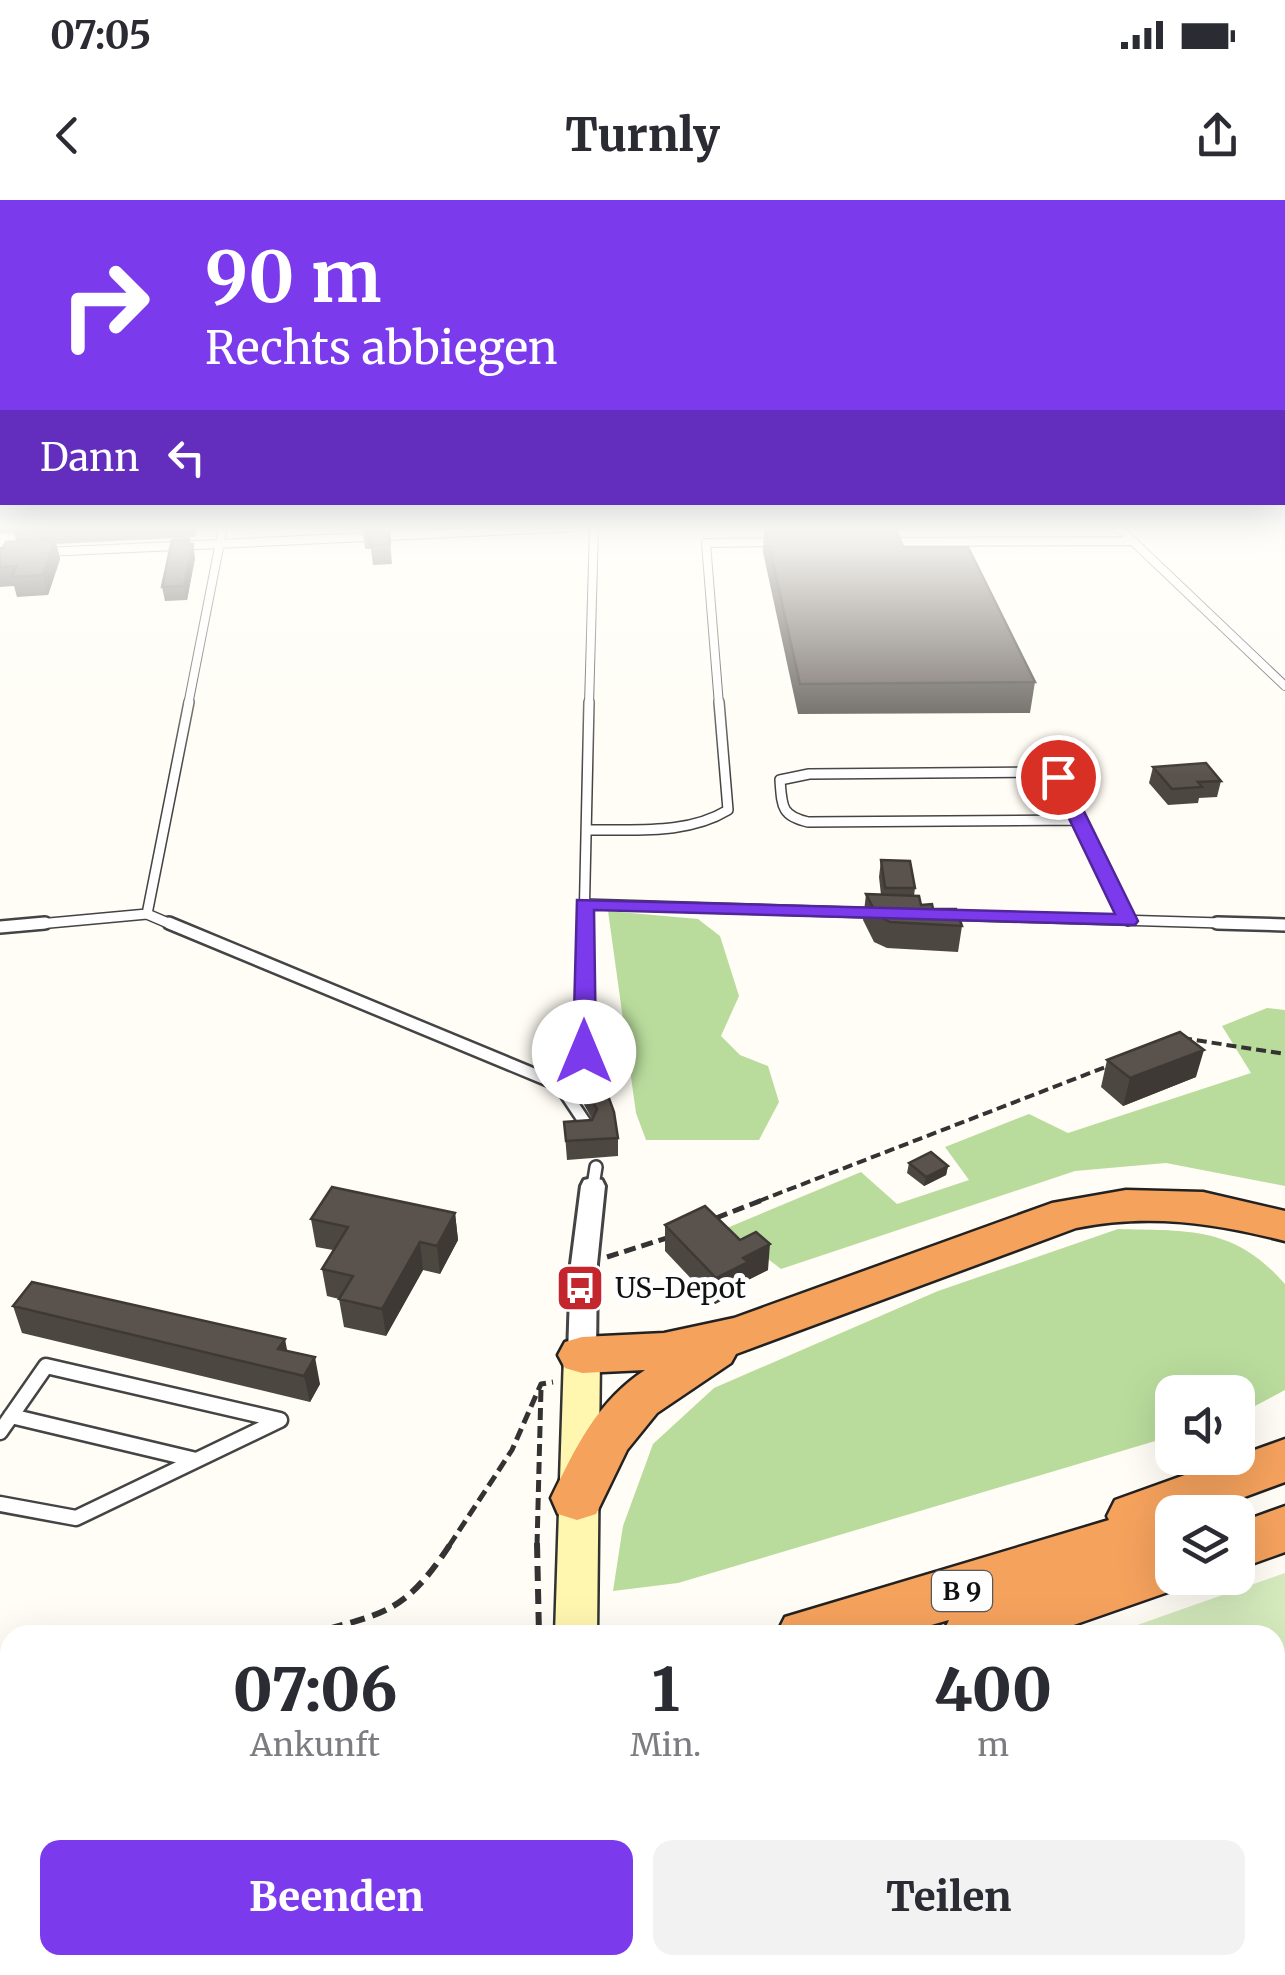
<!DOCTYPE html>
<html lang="de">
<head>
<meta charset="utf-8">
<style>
  :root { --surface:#fff; --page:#f2f2f3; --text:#2b2b33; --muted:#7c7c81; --accent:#7c3aed }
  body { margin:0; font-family:Merriweather,serif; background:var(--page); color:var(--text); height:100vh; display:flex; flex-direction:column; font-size:38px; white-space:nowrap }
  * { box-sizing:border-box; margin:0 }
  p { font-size:32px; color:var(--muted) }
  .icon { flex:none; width:55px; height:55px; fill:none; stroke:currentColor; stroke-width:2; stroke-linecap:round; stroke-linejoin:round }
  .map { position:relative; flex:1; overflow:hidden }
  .side { position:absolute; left:0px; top:1425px; width:1285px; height:350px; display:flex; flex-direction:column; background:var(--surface); border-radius:30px 30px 0 0; box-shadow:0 10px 40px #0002 }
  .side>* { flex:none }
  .hud { position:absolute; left:0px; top:0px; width:1285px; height:305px; box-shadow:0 10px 40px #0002; background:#7c3aed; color:#fff; overflow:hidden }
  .buttons { position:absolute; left:1155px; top:1175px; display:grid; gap:20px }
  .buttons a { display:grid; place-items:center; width:100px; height:100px; border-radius:20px; background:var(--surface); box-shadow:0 10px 40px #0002; font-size:50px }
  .pin { position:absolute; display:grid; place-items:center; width:85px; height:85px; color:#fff; margin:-42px; border:5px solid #fff; border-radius:50%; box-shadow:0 2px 10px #0007 }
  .me { position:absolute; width:110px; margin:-55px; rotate:0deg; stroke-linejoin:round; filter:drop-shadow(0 0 8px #0008) }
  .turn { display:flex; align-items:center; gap:35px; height:210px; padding:0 40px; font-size:45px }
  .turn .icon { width:130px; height:130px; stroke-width:2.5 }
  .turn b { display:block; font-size:70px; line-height:85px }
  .then { display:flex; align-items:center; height:95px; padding:0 40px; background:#0003; gap:20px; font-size:38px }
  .eta { display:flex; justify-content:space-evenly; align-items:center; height:170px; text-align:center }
  .eta b { font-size:60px; font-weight:800; line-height:70px }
  .button { display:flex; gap:20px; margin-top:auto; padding:20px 40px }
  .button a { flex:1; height:115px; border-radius:20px; background:var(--accent); color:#fff; font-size:40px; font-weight:800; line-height:115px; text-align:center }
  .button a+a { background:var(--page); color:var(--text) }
  .status { display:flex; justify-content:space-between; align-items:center; height:70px; padding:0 50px; background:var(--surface); direction:ltr }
  .status svg { height:28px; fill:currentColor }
  header { display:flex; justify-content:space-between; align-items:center; height:130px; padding:0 40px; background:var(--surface); font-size:45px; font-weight:800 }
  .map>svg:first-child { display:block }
  .green { fill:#d5ebbd }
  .forest { fill:#b9dc9c }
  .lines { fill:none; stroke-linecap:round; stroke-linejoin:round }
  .lane-far3-casing { stroke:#444; stroke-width:10 }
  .lane-far2-casing { stroke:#444; stroke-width:12 }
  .lane-far1-casing { stroke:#444; stroke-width:16 }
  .lane-casing { stroke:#444; stroke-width:19 }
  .street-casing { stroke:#444; stroke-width:6 }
  .secondary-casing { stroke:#333; stroke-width:5 }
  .highway-casing { stroke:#222; stroke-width:5 }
  .path-far2 { stroke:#333; stroke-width:4; stroke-dasharray:10 5; stroke-linecap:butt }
  .path-far1 { stroke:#333; stroke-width:5; stroke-dasharray:12 6; stroke-linecap:butt }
  .path { stroke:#333; stroke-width:6; stroke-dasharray:15 8; stroke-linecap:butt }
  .lane-far3 { stroke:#fff; stroke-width:8 }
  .lane-far2 { stroke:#fff; stroke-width:9 }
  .lane-far1 { stroke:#fff; stroke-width:11 }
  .lane { stroke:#fff; stroke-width:14 }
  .street { fill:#fff; fill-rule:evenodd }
  .secondary { fill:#fff6b0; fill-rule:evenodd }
  .highway { fill:#f5a25d; fill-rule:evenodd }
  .wall { fill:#4d4742 }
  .shaded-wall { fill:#3f3936 }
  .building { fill:#5a524d; stroke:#3f3936; stroke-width:2.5 }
  .route { fill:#7c3aed; stroke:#51269a; stroke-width:2.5 }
  .labels { text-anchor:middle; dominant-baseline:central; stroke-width:10; stroke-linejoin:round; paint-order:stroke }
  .shield { fill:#fff; stroke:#585858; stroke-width:2.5 }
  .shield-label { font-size:25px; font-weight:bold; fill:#111 }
  .poi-label { font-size:28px; fill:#111; stroke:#fff; text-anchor:start }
</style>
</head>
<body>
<div class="status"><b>07:05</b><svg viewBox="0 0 49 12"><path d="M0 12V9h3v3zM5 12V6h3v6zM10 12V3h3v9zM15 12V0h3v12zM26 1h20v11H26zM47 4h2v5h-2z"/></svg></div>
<header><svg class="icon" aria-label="back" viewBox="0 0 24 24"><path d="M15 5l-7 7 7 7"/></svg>Turnly<svg class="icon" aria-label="share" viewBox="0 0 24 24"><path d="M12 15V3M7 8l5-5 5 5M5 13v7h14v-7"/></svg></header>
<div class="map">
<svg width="1285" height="1775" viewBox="0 0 1285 1775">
  <rect width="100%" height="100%" fill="#fffdf5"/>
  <!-- green -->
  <path class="green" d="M1285,1373V1467L1275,1470V1435H1109Z"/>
  <!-- forest -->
  <path class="forest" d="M608,711L698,719L720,736L739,796L721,836L740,855L768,866L779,902L759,940H646L636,913Z
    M1267,808L1285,810V986L1166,963L1075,971L781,1069L727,1028L861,972L897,1004L969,980L945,947L1029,914L1068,933L1251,873L1222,826Z
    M1118,1029C1190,1031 1234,1026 1285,1084V1190L1238,1215V1192H1172V1236L678,1383L613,1391L623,1326L653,1244L714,1188L938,1091Z
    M10,1751V1765H492L491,1775H0V1756Z"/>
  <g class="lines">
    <!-- lane-far3 casing -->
    <g class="lane-far3-casing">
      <path id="lane-far3" d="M1118,327L1285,486
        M887,342L1133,341
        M45,352L580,327
        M188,505L223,327
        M589,505L594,327
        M719,505L706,343L778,342"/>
    </g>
    <!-- lane-far2 casing -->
    <g class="lane-far2-casing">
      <path id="lane-far2" d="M1047,572L1061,578L1081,620L808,622C781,616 782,606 780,580L809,574Z
        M1081,620L1128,721
        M588,630C635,629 687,635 728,610L719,502
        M584,704L876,713
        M944,715L1285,725
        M17,726L147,714
        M175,726L147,714L189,502
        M584,726L589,502"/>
    </g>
    <!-- lane-far1 casing -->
    <g class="lane-far1-casing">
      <path id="lane-far1" d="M169,723L560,885L588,927
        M1217,723L1285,725
        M0,727L45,723
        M560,885L584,852V723
        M593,986L596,967"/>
    </g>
    <!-- lane casing -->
    <g class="lane-casing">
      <path id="lane" d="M11,1216L196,1260
        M0,1232L46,1166L280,1220L76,1318L0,1304"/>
    </g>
    <!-- street casing -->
    <g class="street-casing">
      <path id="street" d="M593,978L602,980L605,986L597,1064L596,1155L592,1162L582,1165L572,1162L568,1155L571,1064L581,986L584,980Z"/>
    </g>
    <!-- secondary casing -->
    <g class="secondary-casing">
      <path id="secondary" d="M582,1141L595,1145L600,1155L597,1435H555L564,1155L569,1145Z
        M569,1765H619L620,1775H570Z"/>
    </g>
    <!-- highway casing -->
    <g class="highway-casing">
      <path id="highway" d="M1126,990L1203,992L1285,1011V1041C1214,1023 1149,1013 1076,1028L736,1154L731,1163L657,1213L627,1250L596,1314L577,1320L558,1314L551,1298C575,1249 597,1201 645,1170L582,1173L565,1168L558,1155L565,1142L582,1137L664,1133L734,1118L1052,1003Z
        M1285,1239V1282L1204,1312H1172V1378H1195L1191,1384L1045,1435H942L949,1420L896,1435H776L785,1417L1109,1320L1107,1316L1115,1300Z
        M1285,1306V1352L1238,1369V1323Z
        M10,1562V1720L0,1723V1563Z"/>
    </g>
    <!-- path-far2 -->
    <path class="path-far2" d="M1182,838L1285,854
      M759,1001L1108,866"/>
    <!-- path-far1 -->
    <path class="path-far1" d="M716,1018L765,999
      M607,1057L670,1037
      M449,1346L512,1250L541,1184L553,1182
      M537,1346L541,1188"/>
    <!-- path -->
    <path class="path" d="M537,1343L539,1435
      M306,1435C384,1413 404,1415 451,1343
      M0,1496L10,1495
      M545,1765V1775"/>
    <!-- lane-far3 -->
    <use href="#lane-far3" class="lane-far3"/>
    <!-- lane-far2 -->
    <use href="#lane-far2" class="lane-far2"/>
    <!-- lane-far1 -->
    <use href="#lane-far1" class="lane-far1"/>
    <!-- lane -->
    <use href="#lane" class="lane"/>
    <!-- street -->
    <use href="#street" class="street"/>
    <!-- secondary -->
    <use href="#secondary" class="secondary"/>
    <!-- highway -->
    <use href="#highway" class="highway"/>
  </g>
  <!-- wall -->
  <path class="wall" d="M0,327H197L195,337L56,344L60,359L48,395L17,397L14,386L0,387V348L16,341L14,333L0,334Z
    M244,327H289L245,329Z
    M363,327H389L392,364L373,365L371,349H365Z
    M764,327L903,347L1035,482L1030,513L798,514L763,352Z
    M190,344L195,358L187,400L165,401L162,387Z
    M1153,567L1221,581L1217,597L1199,598L1198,603L1168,605L1149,583Z
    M881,660L915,688L914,696L921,705L933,709L962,726L958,752L887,748L874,742L863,720L866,694L881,695L879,677Z
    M1107,860L1196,877L1123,906L1101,887Z
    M575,871L618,938V956L567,960L564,922L592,920V919L576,890Z
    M909,963L948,966L946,975L924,986L907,973Z
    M455,1013L458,1040L440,1074L423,1070L386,1136L344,1127L339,1099L327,1096L322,1069L333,1050L316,1047L311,1019Z
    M665,1025L768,1070L746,1081V1088L715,1104L665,1051Z
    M13,1106L287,1151L320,1184L310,1202L22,1133Z"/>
  <!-- shaded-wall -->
  <path class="shaded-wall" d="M55,339L60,359L48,395L43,375Z
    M189,339L191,351L193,344L195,358L187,400L184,386Z
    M1204,850L1196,877L1123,906L1130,878Z
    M948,966L946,975L924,986L926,977Z
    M455,1013L458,1040L440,1074L437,1046Z
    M420,1042L423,1070L386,1136L382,1109Z
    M770,1044L768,1070L746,1081V1088L715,1104L716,1078L743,1058Z
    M285,1139L290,1165L278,1149Z
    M315,1157L320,1184L310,1202L304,1176Z"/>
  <!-- building -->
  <path class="building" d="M363,327H389L390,344L370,345V329H363Z
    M765,327H895L903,347H968L1035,482L800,484Z
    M55,339L43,375L12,377L16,366L0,367V348H3L6,342Z
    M189,339L188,344H193L184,386L162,387L172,340Z
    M1206,563L1221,581L1198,582L1202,587L1172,589L1153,567Z
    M881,660L910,661L915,688H885Z
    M866,694L919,696L921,705L932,704L933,709H956L962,726L890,722L877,715Z
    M1180,832L1204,850L1130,878L1107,860Z
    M598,868L614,912L618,938L566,941L564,922L592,920L597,909L575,871Z
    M931,952L948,966L926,977L909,963Z
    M332,987L455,1013L437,1046L420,1042L382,1109L339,1099L353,1076L322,1069L348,1027L311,1019Z
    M705,1006L740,1040L756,1032L770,1044L743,1058L748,1062L716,1078L665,1025Z
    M32,1082L285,1139L278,1149L315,1157L304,1176L13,1106Z"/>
  <!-- sky -->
  <linearGradient id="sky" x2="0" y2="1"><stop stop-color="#95c6ee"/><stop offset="0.57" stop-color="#fffefa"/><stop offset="1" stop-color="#fffefa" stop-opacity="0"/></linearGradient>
  <rect width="1285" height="575" fill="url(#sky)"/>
  <!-- route -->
  <path class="route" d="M1058,572L1067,577L1138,721L1135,725L594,710L596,852L584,859L573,852L577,700L1115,714L1049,577Z"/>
  <!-- icons -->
  <defs>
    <g id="bus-square" transform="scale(2.5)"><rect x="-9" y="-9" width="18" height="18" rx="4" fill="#c4262e" stroke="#fff"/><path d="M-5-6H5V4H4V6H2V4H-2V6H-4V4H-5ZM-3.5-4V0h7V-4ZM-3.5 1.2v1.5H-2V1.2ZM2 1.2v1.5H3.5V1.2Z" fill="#fff"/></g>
  </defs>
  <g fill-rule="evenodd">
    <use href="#bus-square" x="580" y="1088"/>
  </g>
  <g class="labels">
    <!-- shield labels -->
    <rect class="shield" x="932" y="1371" width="60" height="40" rx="8"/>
    <g class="shield-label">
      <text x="962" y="1391">B 9</text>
    </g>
    <!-- poi labels -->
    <g class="poi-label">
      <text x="615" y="1088">US-Depot</text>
    </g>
  </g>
</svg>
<div class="buttons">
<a><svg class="icon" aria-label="sound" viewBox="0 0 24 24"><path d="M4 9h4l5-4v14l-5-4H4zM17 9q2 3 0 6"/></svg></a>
<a><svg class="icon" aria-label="layers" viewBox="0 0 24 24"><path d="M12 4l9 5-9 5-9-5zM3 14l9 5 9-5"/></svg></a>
</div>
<div class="pin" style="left:1058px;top:577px;background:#d93025"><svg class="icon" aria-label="arrive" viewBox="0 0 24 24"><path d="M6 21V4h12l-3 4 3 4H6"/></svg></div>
<svg class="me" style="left:584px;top:852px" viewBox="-20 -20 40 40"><circle r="19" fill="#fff"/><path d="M0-13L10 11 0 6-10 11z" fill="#7c3aed"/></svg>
<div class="hud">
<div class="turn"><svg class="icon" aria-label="right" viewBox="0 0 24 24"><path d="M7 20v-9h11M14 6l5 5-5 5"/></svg><div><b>90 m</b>Rechts abbiegen</div></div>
<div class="then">Dann<svg class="icon" aria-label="left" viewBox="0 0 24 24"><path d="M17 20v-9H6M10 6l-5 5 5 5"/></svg></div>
</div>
<section class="side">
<div class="eta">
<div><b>07:06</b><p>Ankunft</p></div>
<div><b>1</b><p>Min.</p></div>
<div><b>400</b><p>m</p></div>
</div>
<div class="button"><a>Beenden</a><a>Teilen</a></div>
</section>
</div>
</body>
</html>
